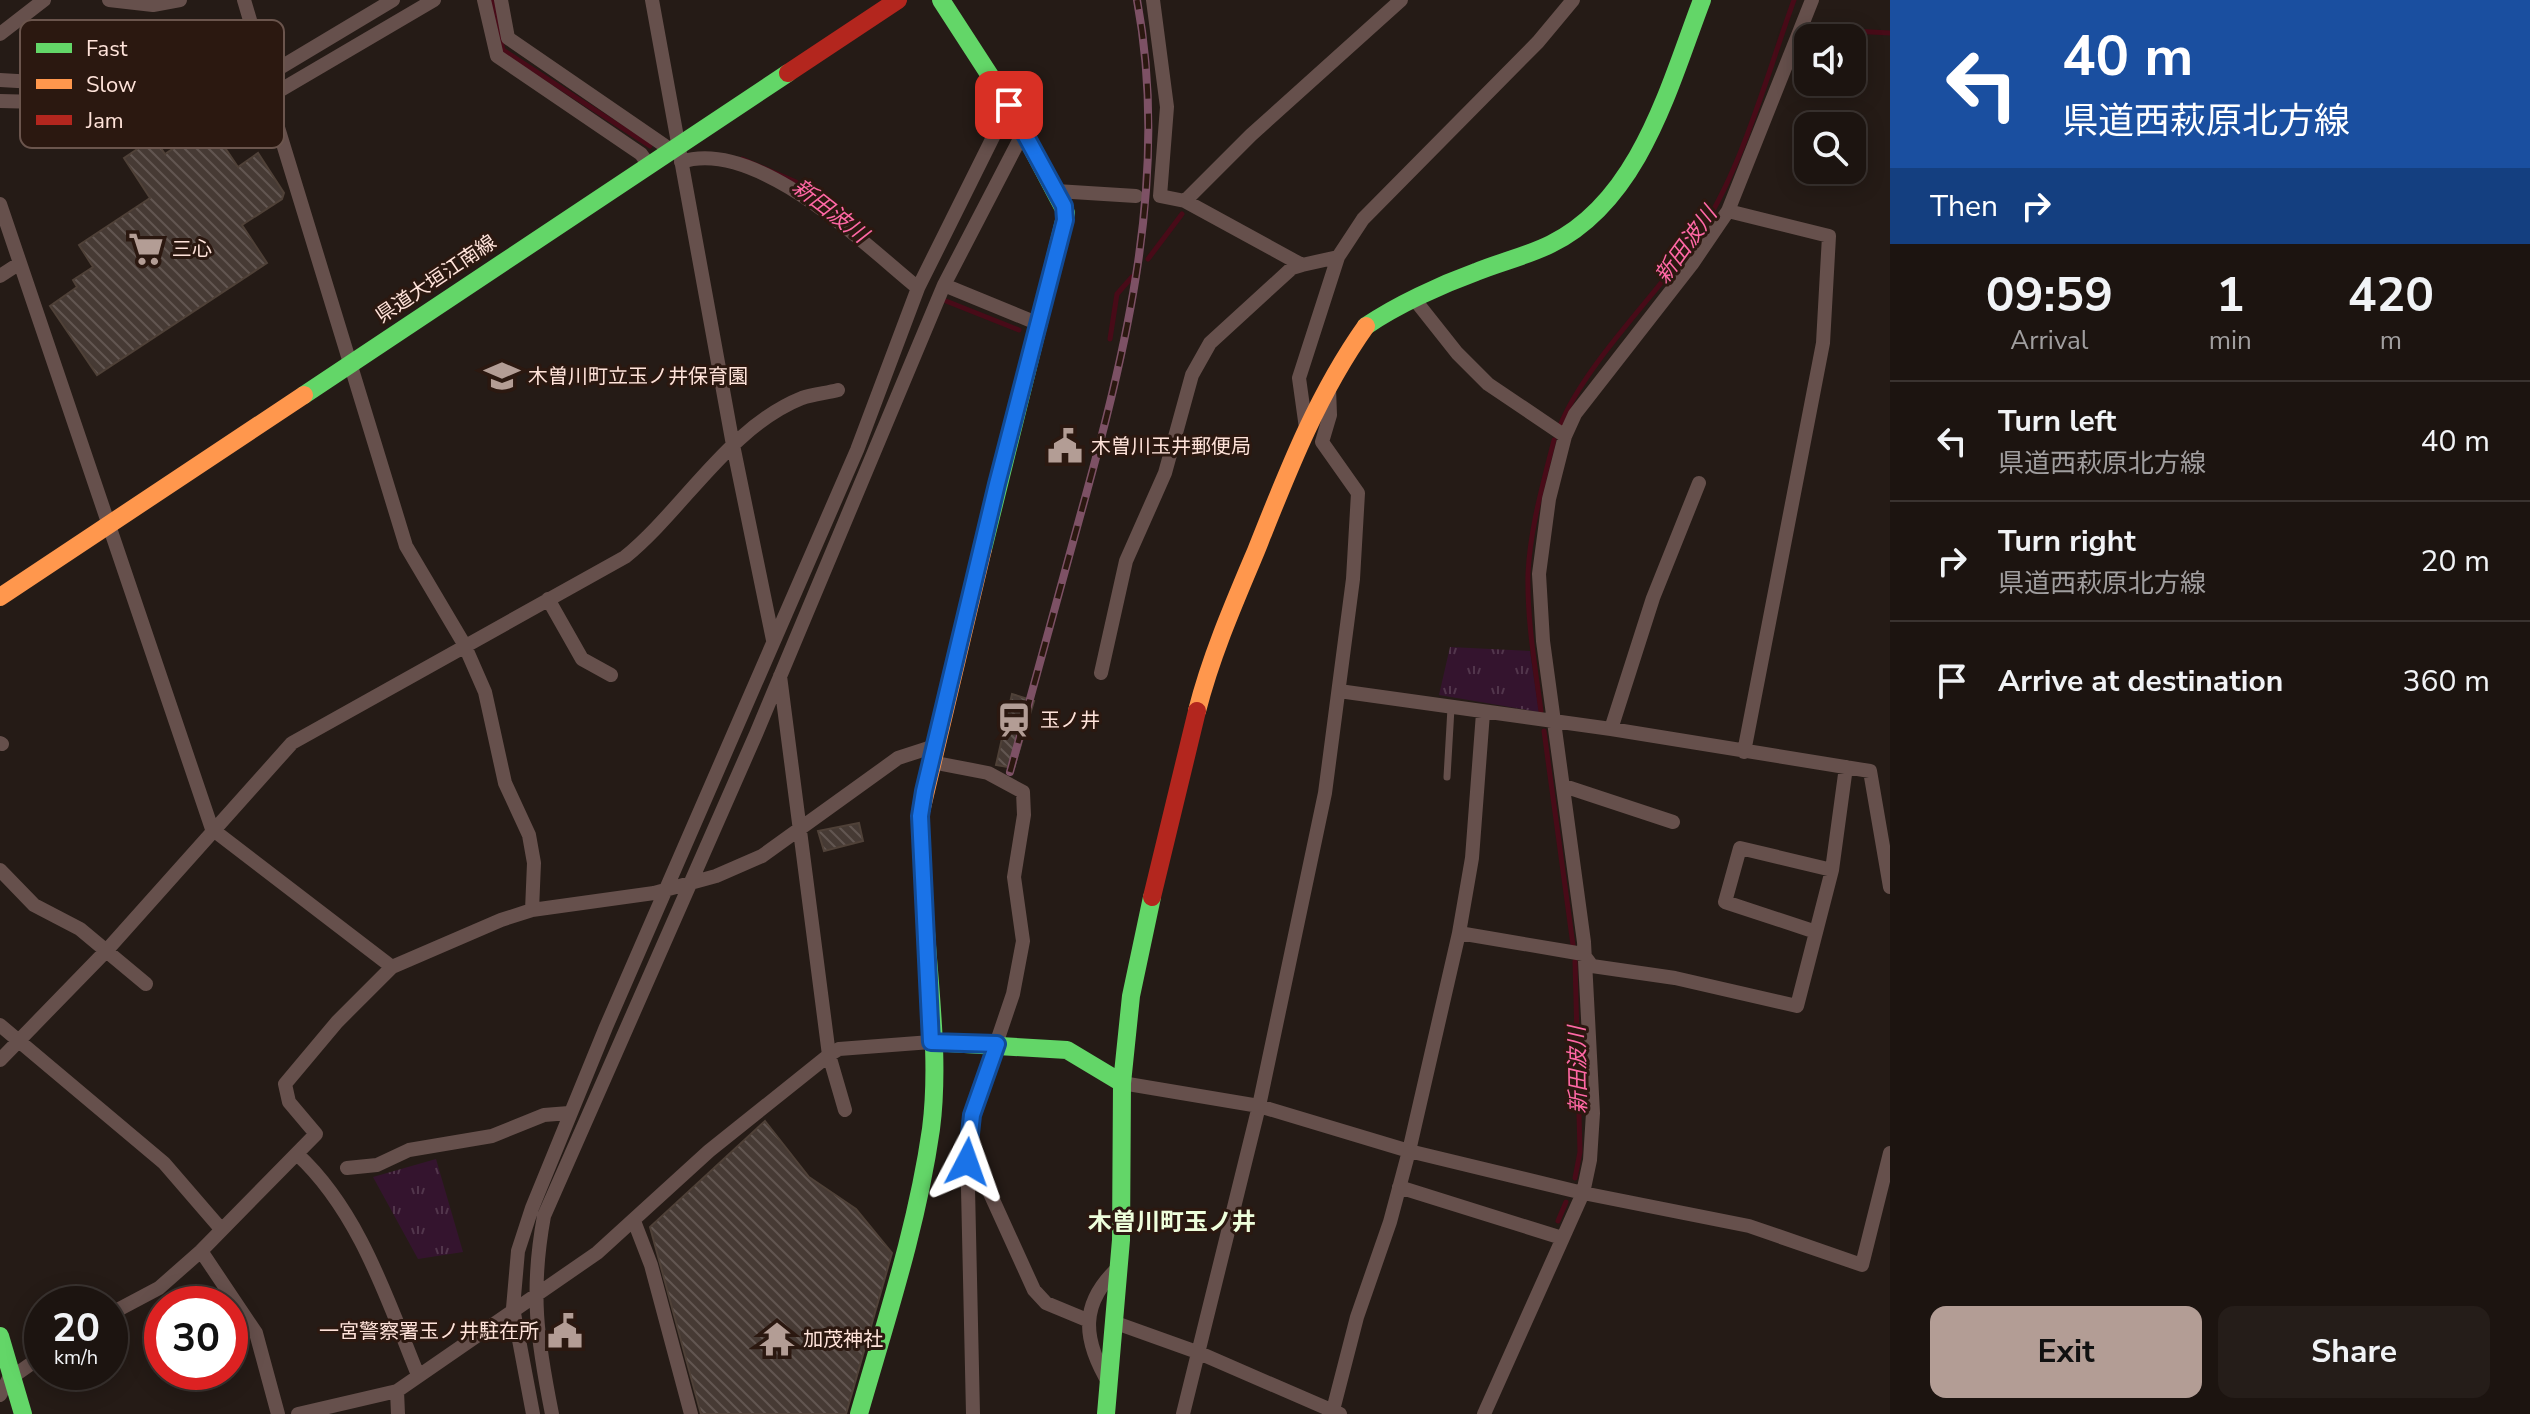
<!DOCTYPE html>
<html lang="en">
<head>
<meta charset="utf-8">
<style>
  :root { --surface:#1c1410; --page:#251d19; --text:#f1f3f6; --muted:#a09e9f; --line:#3a3330; --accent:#b39d95 }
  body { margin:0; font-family:"Nunito Sans","Noto Sans JP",sans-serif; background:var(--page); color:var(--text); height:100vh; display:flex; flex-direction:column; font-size:30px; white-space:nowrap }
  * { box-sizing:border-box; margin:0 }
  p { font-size:26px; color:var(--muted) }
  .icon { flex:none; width:44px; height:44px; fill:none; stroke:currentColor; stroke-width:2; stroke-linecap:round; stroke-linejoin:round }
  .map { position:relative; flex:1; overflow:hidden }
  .side { display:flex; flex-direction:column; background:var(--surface); width:640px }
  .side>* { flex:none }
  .banner { background:#1a4fa0; color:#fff; overflow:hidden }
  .controls { position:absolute; left:1794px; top:24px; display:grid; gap:16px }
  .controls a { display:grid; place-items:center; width:72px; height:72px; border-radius:16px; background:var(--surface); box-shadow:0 4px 20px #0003,0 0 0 2px var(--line); font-size:40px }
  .speed { position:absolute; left:24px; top:1286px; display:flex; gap:16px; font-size:40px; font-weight:700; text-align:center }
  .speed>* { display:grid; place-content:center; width:104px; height:104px; border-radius:50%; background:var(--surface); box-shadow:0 4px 20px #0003,0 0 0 2px var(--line); line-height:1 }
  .speed small { font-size:20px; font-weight:400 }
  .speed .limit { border:12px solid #d22; background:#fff; color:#111 }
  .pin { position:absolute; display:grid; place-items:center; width:68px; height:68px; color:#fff; margin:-34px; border-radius:16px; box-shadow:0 4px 12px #0006 }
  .me { position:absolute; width:88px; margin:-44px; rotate:4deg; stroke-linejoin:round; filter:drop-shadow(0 0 6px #0008) }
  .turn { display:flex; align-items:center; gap:28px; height:168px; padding:0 40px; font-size:36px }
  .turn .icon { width:104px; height:104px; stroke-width:2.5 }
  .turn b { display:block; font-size:56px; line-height:68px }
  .then { display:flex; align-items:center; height:76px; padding:0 40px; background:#0003; gap:16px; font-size:30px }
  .eta { display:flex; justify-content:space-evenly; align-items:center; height:136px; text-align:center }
  .eta b { font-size:48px; font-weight:700; line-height:56px }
  .cta { display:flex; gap:16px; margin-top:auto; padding:16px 40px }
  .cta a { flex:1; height:92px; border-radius:16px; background:var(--accent); color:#111; font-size:32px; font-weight:700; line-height:92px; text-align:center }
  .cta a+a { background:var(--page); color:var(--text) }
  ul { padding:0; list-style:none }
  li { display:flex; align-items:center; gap:24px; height:120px; padding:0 40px; border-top:2px solid var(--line) }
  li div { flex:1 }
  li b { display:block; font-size:30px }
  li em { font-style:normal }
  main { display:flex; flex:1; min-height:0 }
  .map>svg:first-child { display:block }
  .grass { fill:url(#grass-tufts) }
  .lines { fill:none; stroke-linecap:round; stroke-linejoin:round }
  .stream { stroke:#480b18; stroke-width:5 }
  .building { fill:url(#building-back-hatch); stroke:#4f4138; stroke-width:2 }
  .lane { stroke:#66504c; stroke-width:7 }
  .street { stroke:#66504c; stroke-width:14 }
  .fast { stroke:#63d668; stroke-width:18 }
  .slow { stroke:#ff974d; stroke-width:18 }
  .jam { stroke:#b3261e; stroke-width:18 }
  .rail-casing { stroke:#7d5165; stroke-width:8 }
  .rail { stroke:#2b1810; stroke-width:5; stroke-dasharray:15; stroke-linecap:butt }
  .route-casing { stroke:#114b97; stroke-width:20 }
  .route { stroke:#1a73e8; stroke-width:14 }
  .labels { text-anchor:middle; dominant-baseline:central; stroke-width:6; stroke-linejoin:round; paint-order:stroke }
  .poi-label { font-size:20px; fill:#ffe3da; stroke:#2b1810; text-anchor:start }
  .street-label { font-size:20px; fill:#ffe3da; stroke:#2b1810 }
  .water-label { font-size:22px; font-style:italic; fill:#ff68a5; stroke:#2b1810 }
  .quarter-label { font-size:24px; font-weight:bold; fill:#eeffdc; stroke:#2b1810 }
  .key { fill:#2b1810; stroke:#6b554d; stroke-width:2 }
  .key-label { font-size:22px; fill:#ffe3da }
</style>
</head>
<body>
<main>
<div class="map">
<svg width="1890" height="1414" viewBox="0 0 1890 1414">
  <defs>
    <pattern id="grass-tufts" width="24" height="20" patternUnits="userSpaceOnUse" patternTransform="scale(2)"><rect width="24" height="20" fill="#34142e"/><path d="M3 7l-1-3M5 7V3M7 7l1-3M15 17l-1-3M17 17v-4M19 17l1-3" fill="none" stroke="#52364c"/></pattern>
    <pattern id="building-back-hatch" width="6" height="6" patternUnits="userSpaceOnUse" patternTransform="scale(2)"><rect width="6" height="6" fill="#463a34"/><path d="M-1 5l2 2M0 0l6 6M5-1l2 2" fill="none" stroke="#625651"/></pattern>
  </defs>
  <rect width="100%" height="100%" fill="#251b16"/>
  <!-- grass -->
  <path class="grass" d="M1450,647L1530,651L1539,712L1439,695Z
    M436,1159L463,1252L418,1259L373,1177Z"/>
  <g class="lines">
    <!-- stream -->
    <path class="stream" d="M492,0L503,50L650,146
      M1815,29L1890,33
      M742,159L796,182L811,194
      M1148,259L1182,214
      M946,301L1019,330
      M1110,339L1117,294L1132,277
      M1560,426C1584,365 1657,294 1696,238C1741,174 1767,74 1794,0
      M1541,711C1535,666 1527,620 1528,574C1530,529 1543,484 1554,440
      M1544,731L1573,945
      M1575,1178L1580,1152L1575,961
      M1558,1221L1566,1202"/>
  </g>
  <!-- building -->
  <path class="building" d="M193,135L221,142L238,167L258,153L284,193L282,199L242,225L267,263L97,375L50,306L77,287L73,280L93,267L79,245L150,198L124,158L154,138L165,154Z
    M1012,694L1034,701L1014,768L996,765Z
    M859,823L863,841L824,851L818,831Z
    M765,1121L809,1177L856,1209L892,1253L846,1414H701L650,1227Z"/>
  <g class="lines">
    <!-- lane -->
    <path class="lane" d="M1447,777L1451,708"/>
    <!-- street -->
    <path class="street" d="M109,0L153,5L180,0
      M244,0L266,74L269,98L406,546L464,644L485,692L505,783L529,835L534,863L532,910
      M484,0L497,56L641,154L648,164
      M501,0L508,38L671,150
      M652,0L733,445L773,640
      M1153,0L1167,107L1160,196L1185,201L1302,265L1338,257
      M0,34L44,0
      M0,80L85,85L221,103L393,0
      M0,101L40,102L221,125L434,0
      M681,162C756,137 864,244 918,288
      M1056,191L1136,196
      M1185,201L1251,135L1401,0
      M0,204L212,829L392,967
      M1728,211L1829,236L1823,343L1744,752
      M0,276L20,263
      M944,285L1039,324
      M1415,300L1457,353L1488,384L1565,436
      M1306,428L1299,378L1338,257L1363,219L1538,42L1573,0
      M548,599L582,659L611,675
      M1101,673L1126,561L1165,473L1192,375L1210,343L1292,268L1302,265
      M780,676L829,1055L845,1110
      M1339,691L1611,729L1870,771L1890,887
      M1611,729L1653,598L1699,483
      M0,743L2,744
      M931,762L988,773L1023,792L1024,815L1014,877L1023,941L1013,994L972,1115L967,1143L973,1414
      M1564,786L1673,822
      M0,870L34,905L80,929L146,984
      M1816,932L1725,902L1740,848L1832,870
      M1459,933L1583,954L1592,966L1675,978L1797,1006L1832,870L1846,767
      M0,1025L164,1163L221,1229
      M0,1060L107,950L292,743L625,557C683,510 729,427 802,398C814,394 827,393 838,390
      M1122,1083L1259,1106L1409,1151L1583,1193L1749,1226L1862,1265L1890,1153
      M969,1147L1034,1290L1046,1303L1087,1320
      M297,1154C359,1211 387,1299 418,1375
      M347,1168L377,1165L409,1150L492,1136L544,1115L569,1113
      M1399,1187L1562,1238
      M634,1221L651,1265L691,1414
      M201,1251L256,1333L278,1414
      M110,1314L159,1288L201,1251L316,1134L289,1102L285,1084L337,1022L392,967L501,920L532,910L654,893L716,876L762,856L898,758L935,746
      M1116,1323L1197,1352L1340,1414
      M1110,1385C1082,1339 1079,1303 1120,1266
      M397,1391L398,1414
      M0,1395L8,1380L42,1356
      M298,1414L397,1391L597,1253L709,1151L829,1055L839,1049L931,1042
      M533,1414L513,1308L518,1251L532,1208L606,1027L857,450L918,288L1009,105
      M552,1414C537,1339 530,1292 544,1216L756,734L944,285L1024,131
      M1183,1414L1259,1106L1325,793L1353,579L1358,493L1322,442L1330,415L1329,388
      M1332,1414L1357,1317L1390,1222L1409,1151L1459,933L1472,858L1483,713
      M1484,1414L1583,1193L1590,1160L1593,1113L1584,942L1543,641L1539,574L1549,499L1565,436L1575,414L1692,264L1728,211L1812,0"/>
    <!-- fast -->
    <path class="fast" d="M941,0L1009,105L1066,213L983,549
      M1366,326C1397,305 1440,285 1476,272C1500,262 1527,256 1551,244C1640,200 1669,86 1702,0
      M304,395L788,73
      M931,1042L1067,1050L1122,1083
      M0,1336L23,1414
      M859,1414C886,1320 917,1227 931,1129C940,1060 929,986 925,916
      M1106,1414L1121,1240L1122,1083L1131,996L1152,897"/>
    <!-- slow -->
    <path class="slow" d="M0,597L304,395
      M1197,711C1211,656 1234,603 1256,551C1287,473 1317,395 1366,326
      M925,916L920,816L983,549"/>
    <!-- jam -->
    <path class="jam" d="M788,73L898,0
      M1152,897L1197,711"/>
    <!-- rail casing -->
    <g class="rail-casing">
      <path id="rail" d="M1010,772C1033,688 1056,604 1079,520C1126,351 1170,176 1137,0"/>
    </g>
    <!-- rail -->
    <use href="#rail" class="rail"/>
  </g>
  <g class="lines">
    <!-- route casing -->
    <g class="route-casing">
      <path id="route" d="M967,1162L972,1115L997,1044L931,1042L920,816L924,791L997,484L1065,220L1064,206L1009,105"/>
    </g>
    <!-- route -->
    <use href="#route" class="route"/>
  </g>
  <!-- icons -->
  <defs>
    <g id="supermarket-bare" transform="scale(2.76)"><path d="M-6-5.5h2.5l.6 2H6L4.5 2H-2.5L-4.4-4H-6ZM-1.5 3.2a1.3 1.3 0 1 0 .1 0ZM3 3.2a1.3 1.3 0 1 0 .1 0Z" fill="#b39d95" stroke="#2b1810" stroke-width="2.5" paint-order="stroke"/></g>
    <g id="school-bare" transform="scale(2.76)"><path d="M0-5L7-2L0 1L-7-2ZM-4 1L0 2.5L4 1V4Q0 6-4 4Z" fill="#b39d95" stroke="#2b1810" stroke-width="2.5" paint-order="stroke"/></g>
    <g id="civic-bare" transform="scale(2.76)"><path d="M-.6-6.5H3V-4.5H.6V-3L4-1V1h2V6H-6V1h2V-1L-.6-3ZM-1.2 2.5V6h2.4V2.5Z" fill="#b39d95" stroke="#2b1810" stroke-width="2.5" paint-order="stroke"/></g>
    <g id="station-bare" transform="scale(2.76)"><path d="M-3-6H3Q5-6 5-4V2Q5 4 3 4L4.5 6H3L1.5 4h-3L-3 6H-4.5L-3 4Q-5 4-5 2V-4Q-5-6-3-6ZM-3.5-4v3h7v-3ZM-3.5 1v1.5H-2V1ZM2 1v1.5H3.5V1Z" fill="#b39d95" stroke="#2b1810" stroke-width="2.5" paint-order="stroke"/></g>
    <g id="temple-bare" transform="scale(2.76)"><path d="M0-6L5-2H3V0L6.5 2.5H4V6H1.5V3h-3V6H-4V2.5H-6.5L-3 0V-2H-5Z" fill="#b39d95" stroke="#2b1810" stroke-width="2.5" paint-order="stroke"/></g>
  </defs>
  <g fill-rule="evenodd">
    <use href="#supermarket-bare" x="146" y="249"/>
    <use href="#school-bare" x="502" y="376"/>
    <use href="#civic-bare" x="1065" y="446"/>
    <use href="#station-bare" x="1014" y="720"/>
    <use href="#civic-bare" x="565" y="1331"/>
    <use href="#temple-bare" x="777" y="1339"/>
  </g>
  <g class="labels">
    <!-- poi labels -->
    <g class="poi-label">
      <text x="172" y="249">三心</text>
      <text x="528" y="376">木曽川町立玉ノ井保育園</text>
      <text x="1091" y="446">木曽川玉井郵便局</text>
      <text x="1040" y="720">玉ノ井</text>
      <text x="539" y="1331" text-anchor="end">一宮警察署玉ノ井駐在所</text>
      <text x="803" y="1339">加茂神社</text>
    </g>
    <!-- street labels -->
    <g class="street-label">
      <text transform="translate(436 279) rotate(-34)">県道大垣江南線</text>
    </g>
    <!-- water labels -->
    <g class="water-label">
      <text transform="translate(830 211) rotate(38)">新田波川</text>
      <text transform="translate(1686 245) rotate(-54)">新田波川</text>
      <text transform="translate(1578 1070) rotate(-91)">新田波川</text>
    </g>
    <!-- quarter labels -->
    <g class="quarter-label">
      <text x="1172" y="1222">木曽川町玉ノ井</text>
    </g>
  </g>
  <!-- legend -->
  <rect x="20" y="20" width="264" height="128" rx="12" class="key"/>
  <rect x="36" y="43" width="36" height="10" fill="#63d668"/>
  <rect x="36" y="79" width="36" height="10" fill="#ff974d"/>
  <rect x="36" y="115" width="36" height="10" fill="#b3261e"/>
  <g class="key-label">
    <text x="86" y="56">Fast</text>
    <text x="86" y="92">Slow</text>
    <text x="86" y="128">Jam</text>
  </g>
</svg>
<div class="controls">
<a><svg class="icon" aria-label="sound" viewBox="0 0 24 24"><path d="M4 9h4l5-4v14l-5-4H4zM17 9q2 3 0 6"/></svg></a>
<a><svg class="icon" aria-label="search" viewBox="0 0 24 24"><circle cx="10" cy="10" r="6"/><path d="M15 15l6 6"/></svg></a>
</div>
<div class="speed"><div>20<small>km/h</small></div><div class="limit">30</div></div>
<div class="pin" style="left:1009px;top:105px;background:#d93025"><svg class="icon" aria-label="arrive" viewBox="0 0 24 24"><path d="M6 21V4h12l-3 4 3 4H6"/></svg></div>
<svg class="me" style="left:967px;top:1162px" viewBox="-20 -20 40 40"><path d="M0-17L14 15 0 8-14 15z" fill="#1a73e8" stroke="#fff" stroke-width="4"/></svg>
</div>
<section class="side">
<div class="banner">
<div class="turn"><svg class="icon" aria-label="left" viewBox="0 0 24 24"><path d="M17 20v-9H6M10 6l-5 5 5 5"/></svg><div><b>40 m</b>県道西萩原北方線</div></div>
<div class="then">Then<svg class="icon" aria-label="right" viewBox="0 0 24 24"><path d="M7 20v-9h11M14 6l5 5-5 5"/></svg></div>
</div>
<div class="eta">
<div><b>09:59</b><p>Arrival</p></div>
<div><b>1</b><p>min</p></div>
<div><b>420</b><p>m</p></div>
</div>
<ul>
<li><svg class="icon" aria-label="left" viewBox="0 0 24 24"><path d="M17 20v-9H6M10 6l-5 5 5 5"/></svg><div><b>Turn left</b><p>県道西萩原北方線</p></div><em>40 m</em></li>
<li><svg class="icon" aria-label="right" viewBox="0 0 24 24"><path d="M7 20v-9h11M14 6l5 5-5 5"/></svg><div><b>Turn right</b><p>県道西萩原北方線</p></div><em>20 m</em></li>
<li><svg class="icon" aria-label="arrive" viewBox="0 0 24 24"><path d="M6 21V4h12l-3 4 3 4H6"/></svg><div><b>Arrive at destination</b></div><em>360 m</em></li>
</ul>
<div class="cta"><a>Exit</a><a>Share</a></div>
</section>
</main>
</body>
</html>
